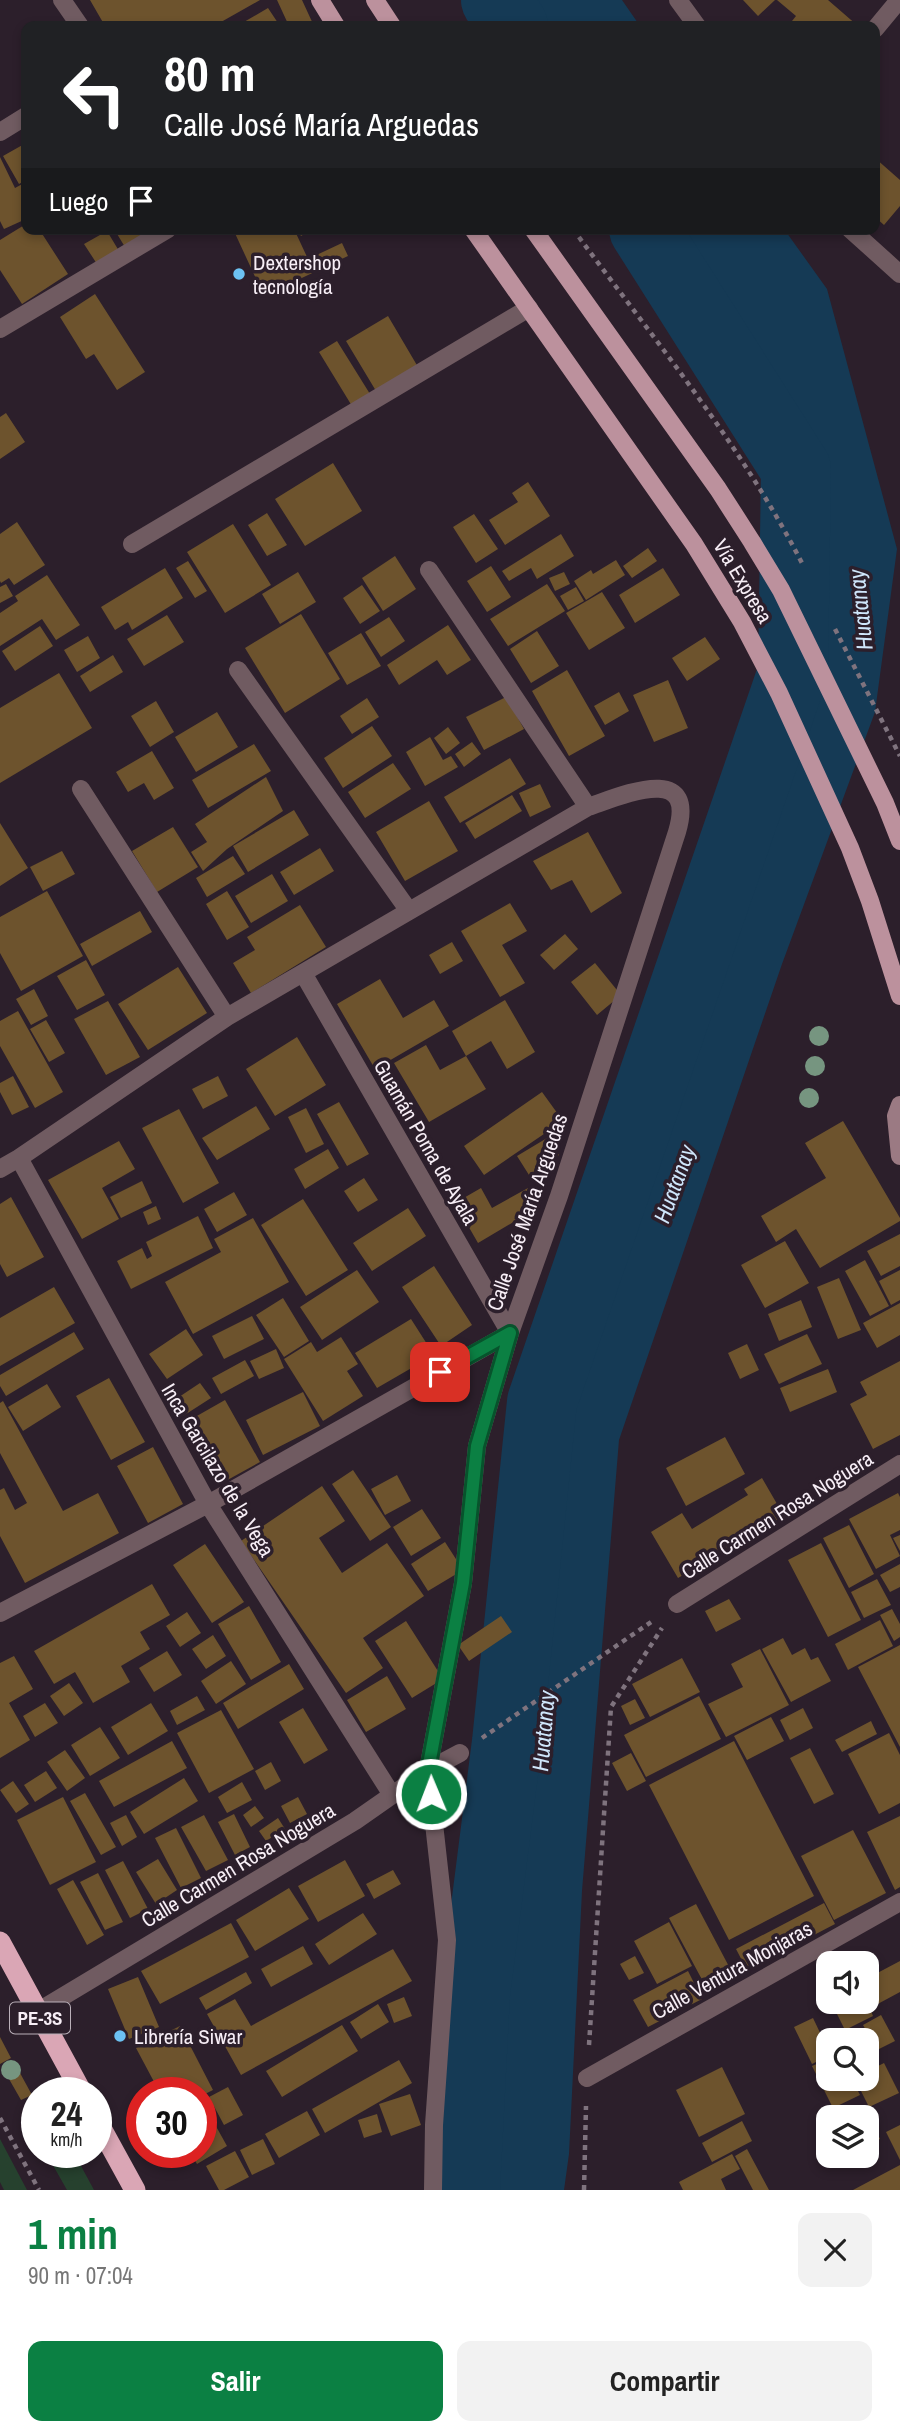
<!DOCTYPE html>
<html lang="es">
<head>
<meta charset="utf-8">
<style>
  :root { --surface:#fff; --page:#f2f2f2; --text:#222; --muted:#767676; --accent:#0b8043 }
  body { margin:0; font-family:"Archivo Narrow",sans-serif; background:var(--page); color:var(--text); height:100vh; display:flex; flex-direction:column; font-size:26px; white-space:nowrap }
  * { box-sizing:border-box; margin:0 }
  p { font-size:23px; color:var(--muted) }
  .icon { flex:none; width:38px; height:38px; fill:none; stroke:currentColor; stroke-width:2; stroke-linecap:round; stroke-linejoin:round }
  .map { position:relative; height:2190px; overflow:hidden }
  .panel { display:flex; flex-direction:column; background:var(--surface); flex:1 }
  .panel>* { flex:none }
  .banner { position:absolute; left:21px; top:21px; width:859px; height:214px; border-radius:14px; box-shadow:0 4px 10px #0003; background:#202124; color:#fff; overflow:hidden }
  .buttons { position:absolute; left:816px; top:1951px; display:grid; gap:14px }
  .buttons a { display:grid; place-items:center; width:63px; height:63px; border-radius:14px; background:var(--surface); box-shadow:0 4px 10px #0003; font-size:35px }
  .speed { position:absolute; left:21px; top:2077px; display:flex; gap:14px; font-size:35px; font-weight:700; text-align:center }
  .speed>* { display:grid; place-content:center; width:91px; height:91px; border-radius:50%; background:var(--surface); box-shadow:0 4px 10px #0003; line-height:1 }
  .speed small { font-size:18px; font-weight:400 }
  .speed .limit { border:10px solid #d22; background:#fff; color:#111 }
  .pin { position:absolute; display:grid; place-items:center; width:60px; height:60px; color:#fff; margin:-30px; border-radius:14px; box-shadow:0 4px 10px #0006 }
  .me { position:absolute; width:77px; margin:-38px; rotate:359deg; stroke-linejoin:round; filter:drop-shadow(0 0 5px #0008) }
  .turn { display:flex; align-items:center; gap:24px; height:147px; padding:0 28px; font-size:32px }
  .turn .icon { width:91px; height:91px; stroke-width:2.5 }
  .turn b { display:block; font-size:49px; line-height:60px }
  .then { display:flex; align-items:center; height:66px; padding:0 28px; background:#0003; gap:14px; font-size:26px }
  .round { display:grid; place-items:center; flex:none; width:74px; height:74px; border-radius:14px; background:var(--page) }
  .head { display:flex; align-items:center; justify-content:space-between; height:119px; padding:0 28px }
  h1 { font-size:42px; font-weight:700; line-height:52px; color:var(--accent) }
  .cta { display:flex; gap:14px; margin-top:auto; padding:14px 28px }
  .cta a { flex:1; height:80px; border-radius:14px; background:var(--accent); color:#fff; font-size:28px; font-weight:700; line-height:80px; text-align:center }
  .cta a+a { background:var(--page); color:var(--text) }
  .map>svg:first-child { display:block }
  .green { fill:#26412e }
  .water { fill:#153a55 }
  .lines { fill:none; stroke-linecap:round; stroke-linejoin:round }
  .river { stroke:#153a55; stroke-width:70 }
  .building { fill:#6d532d }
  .path { stroke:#7f737e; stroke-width:4.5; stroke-dasharray:5 5; stroke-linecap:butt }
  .street { stroke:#705b61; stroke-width:18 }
  .secondary { stroke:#9b7a83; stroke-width:18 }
  .primary { stroke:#bc919d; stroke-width:18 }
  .highway { stroke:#daa6b5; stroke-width:21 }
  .tree { fill:#769580 }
  .route-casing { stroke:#07532c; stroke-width:18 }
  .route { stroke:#0b8043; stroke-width:12 }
  .poi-dot { fill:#6cc2f3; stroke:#2c1f2b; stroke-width:2.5 }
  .labels { text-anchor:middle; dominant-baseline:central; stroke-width:7; stroke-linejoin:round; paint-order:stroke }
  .shield { fill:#2c1f2b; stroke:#bab0b9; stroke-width:2 }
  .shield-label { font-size:19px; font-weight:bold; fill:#f7eef6 }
  .poi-label { font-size:21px; fill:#f7eef6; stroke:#2c1f2b; text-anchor:start }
  .street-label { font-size:21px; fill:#f7eef6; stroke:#2c1f2b }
  .water-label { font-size:23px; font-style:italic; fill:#cfe6fb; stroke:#2c1f2b }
</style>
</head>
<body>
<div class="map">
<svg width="900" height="2190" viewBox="0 0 900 2190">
  <rect width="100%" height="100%" fill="#2c1f2b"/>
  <!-- green -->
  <path class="green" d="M0,2139L27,2190H4L0,2182Z
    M46,2153H74L94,2190H67Z"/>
  <!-- water -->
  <path class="water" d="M496,0H622L640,26H513Z
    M644,229H784L827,289L897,549L875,712L782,964L619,1440L582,1891L569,2154L564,2190H465L475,1994L507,1742L542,1402L793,671L796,469Z"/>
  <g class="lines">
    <!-- river -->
    <path class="river" d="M496,0L513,26
      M465,2190L475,1994L507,1742L542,1402L793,672L796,469L644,229"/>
  </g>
  <!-- building -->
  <path class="building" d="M90,0H260L214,26H105Z
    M277,0H302L314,26H289Z
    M743,0H775L758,16Z
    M777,0H828L858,26H788L796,16Z
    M268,8L280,26H237Z
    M26,143V180L19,184L3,156Z
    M0,157L15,188L26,182V219L4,229L0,221Z
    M875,158L900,180V206L884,225L875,217Z
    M26,224V229H39L68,274L22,304L0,270V240Z
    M114,229H154L125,247Z
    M233,229H294L308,259L342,243L348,256L264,296Z
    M297,229H313L301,236Z
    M107,231L119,251L97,264L84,244Z
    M95,294L145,372L117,390L94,354L86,359L60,317Z
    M388,316L418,367L376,391L346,341Z
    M337,341L370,394L352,406L319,352Z
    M6,413L25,442L0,459V417Z
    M333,463L362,511L305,546L275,499Z
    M528,482L550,516L505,545L489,520L518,502L512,493Z
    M267,513L287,545L267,556L248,525Z
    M474,514L498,549L476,563L453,527Z
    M17,522L45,565L14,585L9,578L1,583L0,581V534Z
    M233,524L271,585L225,613L187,552Z
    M561,534L574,556L537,579L531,568L509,581L502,571Z
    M648,548L657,561L632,578L623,566Z
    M395,556L416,589L383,611L362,578Z
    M616,560L625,575L586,600L574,581L591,570L593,574Z
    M188,561L207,591L195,598L176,568Z
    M491,566L511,597L487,612L467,581Z
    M165,568L183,598L132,630L128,622L115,630L101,607Z
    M663,568L680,595L635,623L619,595Z
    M298,572L316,602L280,624L262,594Z
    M564,572L570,584L555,591L549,578Z
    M47,575L80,625L56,640L42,619L0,646V613L18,601L15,596Z
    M6,584L13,596L0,603V587Z
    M547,584L565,611L508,646L490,619Z
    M362,585L380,611L360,624L343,598Z
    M576,587L584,601L568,610L560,596Z
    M602,592L625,628L589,650L566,613Z
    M301,614L340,679L285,713L245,648Z
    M167,615L184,642L144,666L127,639Z
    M389,617L405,641L381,657L365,632Z
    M448,625L471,660L447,675L437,660L399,685L387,665Z
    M40,626L53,646L15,671L2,651Z
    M537,631L559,666L531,683L510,649Z
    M361,633L381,666L347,685L328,653Z
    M88,636L100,658L77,672L64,650Z
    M705,637L720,659L687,681L672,658Z
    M113,655L123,672L90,692L80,676Z
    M567,670L605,736L569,756L532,691Z
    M59,673L92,728L0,783V708Z
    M668,680L688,728L654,742L633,695Z
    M619,692L629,711L605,725L594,706Z
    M506,697L524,729L484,750L466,717Z
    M367,698L379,717L352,734L340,716Z
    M156,701L174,732L150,747L131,716Z
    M217,712L238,747L196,772L175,737Z
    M372,726L392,756L343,788L324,758Z
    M448,727L460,743L446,754L434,738Z
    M430,737L443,760L451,756L458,767L425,786L406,752Z
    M472,742L481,754L464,767L455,754Z
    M254,744L271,771L208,808L192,780Z
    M152,751L174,788L154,800L144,783L128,792L116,772Z
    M510,758L526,784L460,823L444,797Z
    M393,763L411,789L365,818L348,792Z
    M266,777L283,811L227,849L203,871L191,852L207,842L195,824Z
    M540,784L551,807L530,817L519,793Z
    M512,795L522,811L475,839L465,823Z
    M429,801L458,851L405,881L376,832Z
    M294,810L309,835L248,872L233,846Z
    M0,823L28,868L0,886Z
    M173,827L198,867L157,892L132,851Z
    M588,832L622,893L591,913L572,880L551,890L533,861Z
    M320,848L334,871L294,895L280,872Z
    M62,851L75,874L43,891L30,867Z
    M233,856L245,874L207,897L196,878Z
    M272,874L288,901L251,923L235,896Z
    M47,891L83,956L21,991L0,953V917Z
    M227,891L249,927L227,940L206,904Z
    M510,903L527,931L502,945L525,983L500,997L461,931Z
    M300,905L326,947L251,993L233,963L255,950L247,937Z
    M140,911L152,932L92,966L80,944Z
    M565,934L578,949L554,970L540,955Z
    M452,942L463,961L440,974L429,955Z
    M86,960L105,995L77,1010L57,976Z
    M595,963L621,995L597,1015L571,982Z
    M178,967L207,1013L148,1050L118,1004Z
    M380,979L403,1018L434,1000L449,1026L375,1069L337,1004Z
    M34,989L48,1016L31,1025L16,999Z
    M505,1000L535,1052L507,1069L491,1041L466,1056L452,1031Z
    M108,1001L140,1057L106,1075L74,1019Z
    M18,1011L63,1092L35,1108L0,1046V1021Z
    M46,1020L65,1053L49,1062L30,1029Z
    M297,1037L326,1085L275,1116L246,1069Z
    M426,1045L440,1070L466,1056L486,1089L429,1122L394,1063Z
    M13,1076L29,1107L12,1115L0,1092V1083Z
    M218,1076L228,1096L203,1109L192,1089Z
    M542,1092L563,1121L484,1175L464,1146Z
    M339,1102L369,1154L347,1166L317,1114Z
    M256,1106L270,1129L217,1160L202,1138Z
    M306,1108L324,1144L306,1153L288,1117Z
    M179,1109L219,1183L183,1203L142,1128Z
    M843,1121L900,1218V1221L820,1268L796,1229L776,1242L761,1216L826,1178L805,1143Z
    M547,1138L559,1155L529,1175L517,1156Z
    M119,1141L135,1169L102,1188L119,1219L82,1239L48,1180Z
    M328,1149L339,1168L305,1189L294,1169Z
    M364,1178L378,1200L358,1212L344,1191Z
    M142,1181L152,1203L121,1218L110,1197Z
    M481,1188L492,1208L528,1188L539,1207L478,1243L455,1203Z
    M234,1192L247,1215L217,1232L204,1209Z
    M11,1197L44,1257L7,1277L0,1264V1204Z
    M303,1199L348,1270L306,1296L261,1225Z
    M156,1206L161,1219L148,1225L143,1212Z
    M408,1208L426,1236L372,1271L353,1243Z
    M198,1216L213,1248L131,1289L117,1261L142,1248L147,1259L152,1256L146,1242Z
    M253,1218L289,1282L193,1334L165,1282L221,1252L214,1239Z
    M900,1234V1266L881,1276L867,1251Z
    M785,1241L809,1283L765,1308L741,1265Z
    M865,1260L889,1306L870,1316L845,1271Z
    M434,1266L472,1325L441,1346L402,1287Z
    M357,1270L379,1302L322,1340L300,1307Z
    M900,1270V1300L891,1305L879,1281Z
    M839,1278L861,1330L838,1339L817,1287Z
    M54,1287L75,1323L0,1366V1318Z
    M283,1298L309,1341L284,1357L256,1315Z
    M801,1300L812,1327L779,1341L768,1314Z
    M900,1303V1335L877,1348L863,1323Z
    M252,1316L264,1339L224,1359L212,1336Z
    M411,1319L434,1355L377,1388L355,1353Z
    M186,1329L203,1355L167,1379L149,1354Z
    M74,1332L84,1349L6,1396L0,1386V1375Z
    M807,1334L822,1364L779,1384L764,1354Z
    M341,1337L358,1364L347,1371L363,1396L323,1421L284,1359L311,1342L317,1352Z
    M747,1344L759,1370L740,1379L728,1353Z
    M276,1349L284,1368L259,1379L250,1361Z
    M245,1360L254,1376L221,1394L212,1378Z
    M900,1361V1435L873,1449L850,1404L867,1395L860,1382Z
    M828,1369L837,1392L790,1412L780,1388Z
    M109,1378L145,1442L111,1460L76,1396Z
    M200,1383L211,1398L183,1416L173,1401Z
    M47,1384L61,1407L23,1431L8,1407Z
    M303,1392L320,1426L263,1455L246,1420Z
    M225,1400L260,1462L222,1483L188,1421Z
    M3,1401L63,1511L98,1493L119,1533L25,1583L0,1536V1490L4,1488L15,1510L27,1503L0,1453V1403Z
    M725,1437L745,1474L686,1506L666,1468Z
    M153,1447L183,1504L148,1523L117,1466Z
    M353,1470L391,1527L370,1541L332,1484Z
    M397,1475L411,1501L385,1515L371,1489Z
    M762,1478L784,1516L678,1578L651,1532L682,1513L692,1529L748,1495L744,1489Z
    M322,1486L345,1521L319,1538L342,1573L387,1543L424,1596L363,1638L383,1668L346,1693L241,1541Z
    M898,1493L900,1497V1530L890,1535L900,1556L876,1569L849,1519Z
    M422,1509L441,1538L411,1556L393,1527Z
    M849,1525L874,1574L849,1588L823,1538Z
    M900,1535V1551L893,1538Z
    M445,1542L463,1570L428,1591L411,1564Z
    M821,1543L861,1620L828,1637L788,1560Z
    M205,1544L244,1602L212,1623L173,1565Z
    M900,1564V1587L890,1592L880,1575Z
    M877,1579L891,1605L864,1618L851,1592Z
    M152,1584L170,1615L140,1632L150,1649L121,1666L130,1682L93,1703L75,1672L54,1684L34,1651Z
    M729,1599L741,1619L716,1632L705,1611Z
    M249,1606L281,1662L251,1680L218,1624Z
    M892,1609L900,1624V1637L894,1641L880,1615Z
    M187,1612L201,1633L180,1647L166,1626Z
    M501,1616L512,1632L469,1661L458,1645Z
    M880,1620L893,1646L848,1670L835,1644Z
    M406,1621L443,1679L412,1698L375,1641Z
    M213,1635L226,1656L206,1669L192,1649Z
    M783,1638L792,1655L805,1648L811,1660L818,1657L831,1681L791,1702L762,1649Z
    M900,1645V1747L858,1667Z
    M760,1649L789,1705L726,1737L708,1704L743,1687L731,1664Z
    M167,1651L182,1675L154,1692L139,1668Z
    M14,1656L33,1689L9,1703L30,1740L0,1758V1663Z
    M682,1658L700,1692L650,1717L632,1684Z
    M231,1661L246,1684L216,1704L201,1681Z
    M289,1664L304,1689L238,1729L223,1703Z
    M387,1676L406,1709L366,1732L347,1700Z
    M69,1683L83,1703L64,1716L50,1696Z
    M197,1696L205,1710L177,1725L170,1711Z
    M699,1696L721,1739L646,1777L624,1735Z
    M635,1699L645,1718L630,1725L621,1706Z
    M45,1703L58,1723L35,1737L23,1716Z
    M151,1703L168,1731L128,1755L111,1727Z
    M303,1708L328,1750L304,1764L279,1722Z
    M803,1708L813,1728L790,1740L780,1720Z
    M221,1710L254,1769L209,1793L177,1733Z
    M771,1717L784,1741L747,1760L734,1736Z
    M871,1721L877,1734L842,1752L835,1740Z
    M100,1727L120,1758L90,1776L71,1745Z
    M889,1733L900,1755V1803L879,1814L848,1754Z
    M172,1741L187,1768L114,1807L99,1781Z
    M734,1741L814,1896L729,1940L649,1785Z
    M810,1748L834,1794L814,1804L790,1758Z
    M65,1750L85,1778L67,1791L47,1762Z
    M631,1753L646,1781L627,1791L612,1763Z
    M271,1762L281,1781L265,1790L255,1771Z
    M46,1771L57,1788L35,1802L24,1785Z
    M184,1778L198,1801L144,1834L130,1812Z
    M13,1781L29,1804L16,1813L0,1790Z
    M242,1782L252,1800L227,1813L218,1797Z
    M85,1793L116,1847L101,1855L70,1801Z
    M63,1797L96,1862L50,1885L17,1820Z
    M298,1797L307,1814L290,1823L281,1806Z
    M255,1806L264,1818L251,1827L243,1815Z
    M234,1814L250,1847L235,1855L218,1822Z
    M126,1815L137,1837L122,1846L110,1823Z
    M204,1815L228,1860L206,1871L181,1827Z
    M900,1816V1887L895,1890L867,1832Z
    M278,1818L285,1829L266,1841L259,1831Z
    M176,1828L201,1878L181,1888L155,1838Z
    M853,1830L886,1893L834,1920L801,1856Z
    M158,1859L177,1890L156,1904L136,1872Z
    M345,1860L365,1896L318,1922L298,1886Z
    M123,1861L148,1909L130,1918L105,1870Z
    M393,1870L401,1884L374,1899L366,1884Z
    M98,1873L123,1922L105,1930L80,1882Z
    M73,1880L104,1935L87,1945L57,1889Z
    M289,1888L309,1919L255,1951L236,1920Z
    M824,1903L835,1924L747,1970L736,1949Z
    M696,1904L734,1976L707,1989L669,1918Z
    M363,1913L377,1934L329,1965L315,1944Z
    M669,1922L692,1966L657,1984L634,1941Z
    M231,1923L249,1957L160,2004L141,1971Z
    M303,1946L313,1964L271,1987L261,1969Z
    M393,1949L412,1981L241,2075L207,2014L235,1999L251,2026Z
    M635,1956L644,1973L629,1980L620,1964Z
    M900,1961V1992L874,2006L866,1992V1979Z
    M688,1971L702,1999L648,2027L633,2000Z
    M246,1972L252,1983L206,2010L199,1998Z
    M138,1977L159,2027L129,2039L108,1989Z
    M404,1997L412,2016L394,2023L387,2004Z
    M842,2002H867L873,2016L845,2030L833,2006Z
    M378,2004L389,2022L361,2039L350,2022Z
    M881,2015L895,2041L877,2050L863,2025Z
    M813,2018L824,2041L832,2036L834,2040H828V2056L812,2064L794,2027Z
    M342,2025L358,2051L282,2097L266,2071Z
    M180,2026L213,2090L201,2096V2093H160L136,2048Z
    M859,2030L864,2040H854L851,2035Z
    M0,2037L11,2058L0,2064Z
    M828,2059V2079H852L860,2095L833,2108L812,2066Z
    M399,2060L412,2083L325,2133L312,2109Z
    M884,2063L899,2093L869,2107L855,2079H866V2072Z
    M722,2067L745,2114L699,2137L676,2090Z
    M20,2073L32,2095L21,2100L9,2079Z
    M228,2087L243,2115L224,2125L209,2097Z
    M410,2094L421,2125L391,2136L379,2104Z
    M203,2103L227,2146L197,2164L190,2152H201V2105Z
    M307,2111L320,2135L279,2158L265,2134Z
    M377,2114L382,2132L364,2138L358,2120Z
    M868,2114L880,2139L866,2146V2118H862Z
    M742,2121L752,2141L712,2162L702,2143Z
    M900,2125V2160L886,2132Z
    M263,2139L275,2164L252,2175L240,2150Z
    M747,2149L769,2190H753L735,2156Z
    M235,2151L249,2177L224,2190H219L206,2166Z
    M732,2154L740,2169L721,2179L726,2190H683L679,2182Z
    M900,2165V2190H853Z"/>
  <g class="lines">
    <!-- path -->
    <path class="path" d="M573,229C653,338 741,444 803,565
      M835,629L900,756
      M482,1738L654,1620
      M589,2045L611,1707L662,1628
      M0,2118L39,2190
      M584,2190L586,2106"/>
    <!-- street -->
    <path class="street" d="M62,0L80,26
      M678,0L697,26
      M875,29L899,0
      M0,132L26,116
      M850,229L900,274
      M0,329L168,229
      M132,544L529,308
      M429,570L588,807
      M238,670L409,911
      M81,789L227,1017
      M303,973L510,1333L477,1446L463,1583L428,1770L447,1940L434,2125L433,2190
      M19,1158L208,1504L392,1795
      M0,1169L19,1158L227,1017L588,807C621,796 698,761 677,832L559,1196L510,1333L208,1504L0,1613
      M677,1604L900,1464
      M37,2012L355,1821L428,1770L460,1753
      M587,2078L900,1902"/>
    <!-- secondary -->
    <path class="secondary" d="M900,1105L896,1116L900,1156"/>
    <!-- primary -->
    <path class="primary" d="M320,0L336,26
      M375,0L392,26
      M473,229L694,544L742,622L779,693L850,848L870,901L900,996
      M533,229L718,489L752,542L781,590L885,803L900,841"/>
    <!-- highway -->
    <path class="highway" d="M0,1942L82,2093
      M96,2119L135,2190"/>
  </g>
  <!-- trees -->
  <g class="tree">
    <circle cx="819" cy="1036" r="10"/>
    <circle cx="815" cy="1066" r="10"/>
    <circle cx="809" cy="1098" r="10"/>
    <circle cx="11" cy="2070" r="10"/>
  </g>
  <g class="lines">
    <!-- route casing -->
    <g class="route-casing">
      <path id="route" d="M431,1794L428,1770L463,1583L477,1446L510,1333L440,1372"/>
    </g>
    <!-- route -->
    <use href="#route" class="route"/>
  </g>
  <!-- markers -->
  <g class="poi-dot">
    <circle cx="239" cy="274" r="7"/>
    <circle cx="120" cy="2036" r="7"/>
  </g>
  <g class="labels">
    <!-- shield labels -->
    <rect class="shield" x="10" y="2002.5" width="60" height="31" rx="5"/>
    <g class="shield-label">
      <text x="40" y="2018">PE-3S</text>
    </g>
    <!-- poi labels -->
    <g class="poi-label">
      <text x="253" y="262">Dextershop<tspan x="253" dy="24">tecnología</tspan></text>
      <text x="134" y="2036">Librería Siwar</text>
    </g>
    <!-- street labels -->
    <g class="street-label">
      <text transform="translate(743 581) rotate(59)">Vía Expresa</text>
      <text transform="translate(426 1142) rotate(60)">Guamán Poma de Ayala</text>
      <text transform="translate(527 1212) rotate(-71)">Calle José María Arguedas</text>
      <text transform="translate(218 1470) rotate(59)">Inca Garcilazo de la Vega</text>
      <text transform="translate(777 1515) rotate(-32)">Calle Carmen Rosa Noguera</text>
      <text transform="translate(238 1865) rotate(-31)">Calle Carmen Rosa Noguera</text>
      <text transform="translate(732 1970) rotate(-29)">Calle Ventura Monjaras</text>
    </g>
    <!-- water labels -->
    <g class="water-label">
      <text transform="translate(860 610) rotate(-96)">Huatanay</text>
      <text transform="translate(674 1184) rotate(-70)">Huatanay</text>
      <text transform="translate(543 1731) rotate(-85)">Huatanay</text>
    </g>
  </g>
</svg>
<div class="buttons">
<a><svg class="icon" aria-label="sound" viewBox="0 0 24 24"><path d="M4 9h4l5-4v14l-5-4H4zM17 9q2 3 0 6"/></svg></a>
<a><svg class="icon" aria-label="search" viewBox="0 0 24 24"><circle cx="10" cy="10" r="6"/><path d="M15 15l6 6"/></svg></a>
<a><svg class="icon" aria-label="layers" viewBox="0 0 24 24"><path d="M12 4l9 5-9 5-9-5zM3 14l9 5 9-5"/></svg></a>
</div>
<div class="speed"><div>24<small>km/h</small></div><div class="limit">30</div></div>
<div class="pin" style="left:440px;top:1372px;background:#d93025"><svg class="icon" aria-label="arrive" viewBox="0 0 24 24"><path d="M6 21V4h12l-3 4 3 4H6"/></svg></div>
<svg class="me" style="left:431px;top:1794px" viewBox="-20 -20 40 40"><circle r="17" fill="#0b8043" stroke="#fff" stroke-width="3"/><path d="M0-11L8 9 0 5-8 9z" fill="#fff"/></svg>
<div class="banner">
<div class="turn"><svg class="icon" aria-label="left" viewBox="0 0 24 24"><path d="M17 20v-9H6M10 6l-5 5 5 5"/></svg><div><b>80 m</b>Calle José María Arguedas</div></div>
<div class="then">Luego<svg class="icon" aria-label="arrive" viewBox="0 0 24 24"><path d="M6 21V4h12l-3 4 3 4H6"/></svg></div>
</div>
</div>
<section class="panel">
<div class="head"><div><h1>1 min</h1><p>90 m · 07:04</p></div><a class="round"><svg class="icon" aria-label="close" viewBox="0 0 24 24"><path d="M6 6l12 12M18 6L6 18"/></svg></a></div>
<div class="cta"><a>Salir</a><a>Compartir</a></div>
</section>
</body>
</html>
